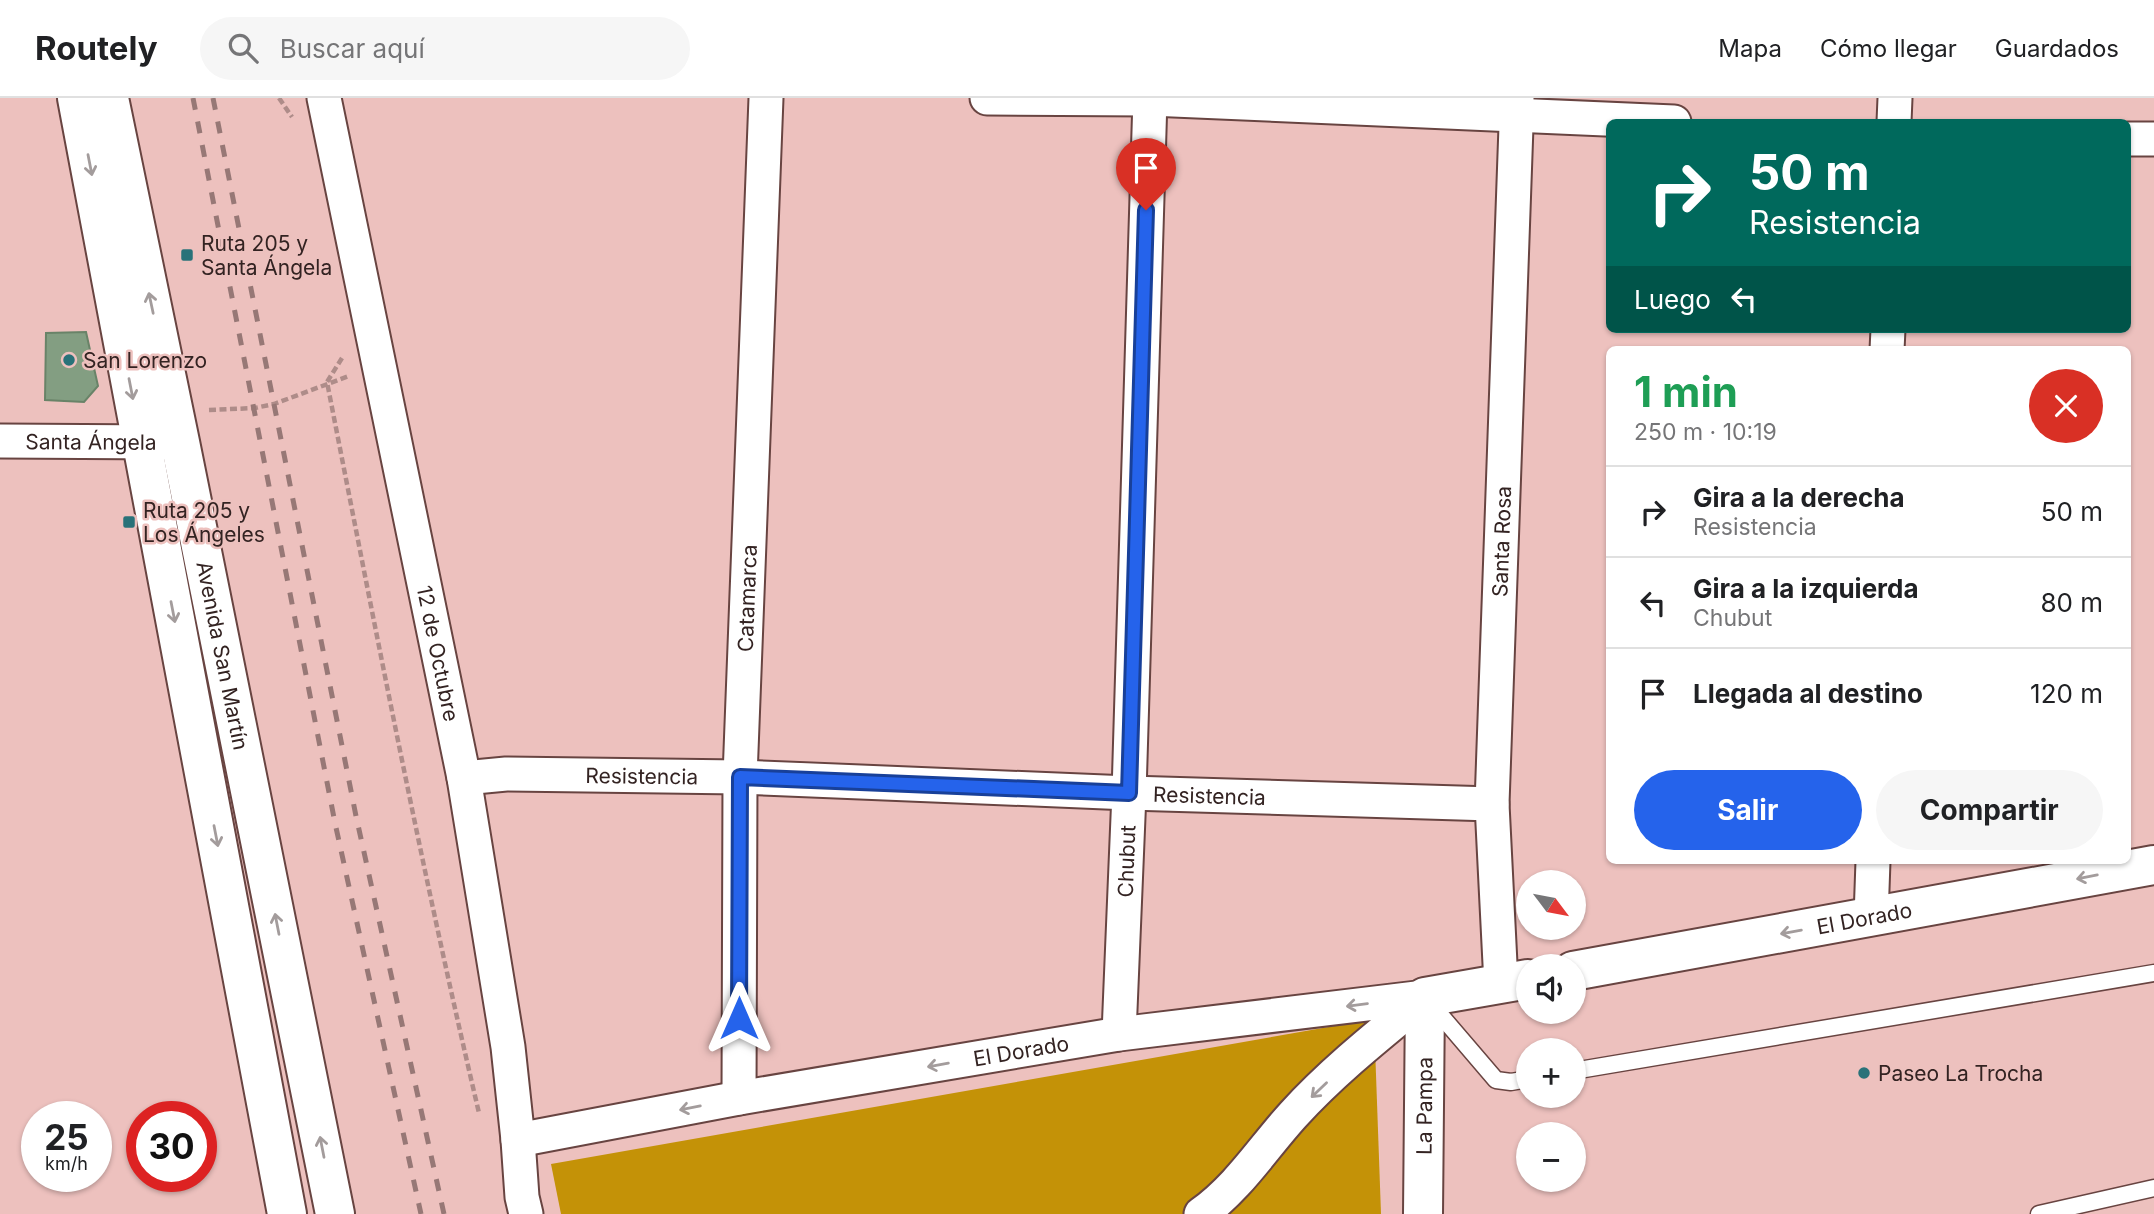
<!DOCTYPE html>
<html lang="es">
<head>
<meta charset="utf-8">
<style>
  :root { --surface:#fff; --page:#f6f6f6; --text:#202124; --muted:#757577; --line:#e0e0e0; --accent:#2563eb }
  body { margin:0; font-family:Inter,sans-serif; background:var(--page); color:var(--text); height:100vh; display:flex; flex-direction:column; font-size:26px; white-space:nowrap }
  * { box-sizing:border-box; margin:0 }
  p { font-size:23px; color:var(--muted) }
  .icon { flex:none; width:38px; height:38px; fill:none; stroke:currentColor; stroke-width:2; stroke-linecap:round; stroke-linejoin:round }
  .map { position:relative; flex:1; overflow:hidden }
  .panel { position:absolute; left:1606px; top:248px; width:525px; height:518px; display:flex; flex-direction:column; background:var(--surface); border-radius:10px; box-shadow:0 2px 5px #0004 }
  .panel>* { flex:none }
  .guide { position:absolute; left:1606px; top:21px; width:525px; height:214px; border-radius:10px; box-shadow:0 2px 5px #0004; background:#00695c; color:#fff; overflow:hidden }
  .needle { width:46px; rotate:122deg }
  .buttons { position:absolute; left:1516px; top:772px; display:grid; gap:14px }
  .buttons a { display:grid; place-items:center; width:70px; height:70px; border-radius:50%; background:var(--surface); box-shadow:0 2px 5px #0004; font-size:35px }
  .speed { position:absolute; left:21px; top:1003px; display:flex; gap:14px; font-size:35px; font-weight:700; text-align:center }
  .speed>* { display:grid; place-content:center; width:91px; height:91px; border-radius:50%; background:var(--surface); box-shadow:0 2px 5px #0004; line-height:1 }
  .speed small { font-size:18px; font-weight:400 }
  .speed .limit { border:10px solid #d22; background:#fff; color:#111 }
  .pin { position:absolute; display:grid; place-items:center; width:60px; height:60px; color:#fff; margin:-72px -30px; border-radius:50% 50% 50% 0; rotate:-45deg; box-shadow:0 0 7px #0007 }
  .pin .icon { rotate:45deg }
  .me { position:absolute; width:77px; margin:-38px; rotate:0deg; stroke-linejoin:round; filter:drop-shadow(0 0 5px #0008) }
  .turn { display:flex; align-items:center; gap:24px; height:147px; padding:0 28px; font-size:32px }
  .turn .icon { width:91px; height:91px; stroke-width:2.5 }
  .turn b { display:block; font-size:49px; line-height:60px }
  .then { display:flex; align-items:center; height:66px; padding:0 28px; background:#0003; gap:14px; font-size:26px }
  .round { display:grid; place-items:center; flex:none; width:74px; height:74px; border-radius:37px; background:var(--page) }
  .headline { display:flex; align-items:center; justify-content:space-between; height:119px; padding:0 28px }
  h1 { font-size:42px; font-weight:700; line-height:52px; color:#1e9e55 }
  .action { display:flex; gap:14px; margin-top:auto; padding:14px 28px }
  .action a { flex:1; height:80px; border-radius:42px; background:var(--accent); color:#fff; font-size:28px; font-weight:700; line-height:80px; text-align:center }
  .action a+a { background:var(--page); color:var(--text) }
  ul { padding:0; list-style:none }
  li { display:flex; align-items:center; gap:21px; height:91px; padding:0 28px; border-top:2px solid var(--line) }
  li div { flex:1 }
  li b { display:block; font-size:26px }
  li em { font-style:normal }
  header { display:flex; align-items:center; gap:42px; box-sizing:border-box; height:98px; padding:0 35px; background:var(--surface); border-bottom:2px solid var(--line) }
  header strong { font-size:33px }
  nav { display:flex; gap:38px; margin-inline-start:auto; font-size:24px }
  .search { width:490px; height:63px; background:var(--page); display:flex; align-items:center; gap:18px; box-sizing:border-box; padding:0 24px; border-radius:38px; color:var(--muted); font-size:26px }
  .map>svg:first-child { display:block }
  .green { fill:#c49207 }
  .building { fill:#839e82; stroke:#698368; stroke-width:2 }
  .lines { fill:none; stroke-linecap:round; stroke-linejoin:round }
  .lane-casing { stroke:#684441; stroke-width:19 }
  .street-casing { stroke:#684441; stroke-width:37 }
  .secondary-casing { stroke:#684441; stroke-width:42 }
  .path { stroke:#ae8c89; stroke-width:4.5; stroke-dasharray:7 3.5; stroke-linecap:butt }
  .lane { stroke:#fff; stroke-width:16 }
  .street { stroke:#fff; stroke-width:33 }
  .secondary { stroke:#fff; stroke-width:38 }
  .rail { stroke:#977876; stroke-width:5; stroke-dasharray:12 12; stroke-linecap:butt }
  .oneway { stroke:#a39c9c }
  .route-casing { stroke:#184099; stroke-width:18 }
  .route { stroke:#2563eb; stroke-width:12 }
  .poi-dot { fill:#297279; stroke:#edc1be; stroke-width:2.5 }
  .labels { text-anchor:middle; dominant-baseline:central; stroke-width:5; stroke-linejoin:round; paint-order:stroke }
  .poi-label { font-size:21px; fill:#332322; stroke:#edc1be; text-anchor:start }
  .street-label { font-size:21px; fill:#332322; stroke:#edc1be }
</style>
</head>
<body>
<header>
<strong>Routely</strong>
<div class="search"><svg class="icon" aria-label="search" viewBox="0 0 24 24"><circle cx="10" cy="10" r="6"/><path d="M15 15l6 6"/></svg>Buscar aquí</div>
<nav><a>Mapa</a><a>Cómo llegar</a><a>Guardados</a></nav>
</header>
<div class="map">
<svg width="2154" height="1116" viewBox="0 0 2154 1116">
  <rect width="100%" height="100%" fill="#edc1be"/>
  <!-- green -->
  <path class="green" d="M1374,921L1381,1116H561L551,1066Z"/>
  <!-- building -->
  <path class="building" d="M86,234L98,288L84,304L45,302L46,235Z"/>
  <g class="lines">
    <!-- lane casing -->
    <g class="lane-casing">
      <path id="lane" d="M1431,906L1496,982L1511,984L1528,981
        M1573,973L2154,875
        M2039,1116L2154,1090"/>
    </g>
    <!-- street casing -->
    <g class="street-casing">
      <g id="street">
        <path id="s1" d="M324,0L464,680L508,949L518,1042L522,1099L526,1116"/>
        <path d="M987,0L1150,1L1674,24"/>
        <path d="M1894,24L1895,0"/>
        <path d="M2128,41H2154"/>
        <path d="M1887,252L1888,231"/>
        <path id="s2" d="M0,343L166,344"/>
        <path id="s3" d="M464,680L506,676L740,679L1129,695L1492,706"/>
        <path d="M1871,820L1873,763"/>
        <path id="s4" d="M1501,886L1492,706L1517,0"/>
        <path id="s5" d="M1119,936L1129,695L1150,0"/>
        <path id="s6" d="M739,1000L740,679L766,0"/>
        <path id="s7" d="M518,1042L739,1000L1119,936L1425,899"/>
        <path d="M1201,1116C1238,1090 1263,1050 1293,1017C1332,974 1380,936 1425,899"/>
      </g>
    </g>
    <!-- secondary casing -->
    <g class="secondary-casing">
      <g id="secondary">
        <path d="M77,0L287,1116"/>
        <path id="s8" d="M109,0L180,344L335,1116"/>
        <path id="s9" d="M1573,873L2154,767"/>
        <path id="s10" d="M1423,1116L1425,899L1528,881"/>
      </g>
    </g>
    <!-- path -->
    <path class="path" d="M279,0L292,19
      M342,260L327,284C375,529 422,773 479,1015
      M209,312L255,310L274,306L349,278"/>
    <!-- lane -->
    <use href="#lane" class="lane"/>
    <!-- street -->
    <use href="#street" class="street"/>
    <!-- secondary -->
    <use href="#secondary" class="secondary"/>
    <!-- rail -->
    <path class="rail" d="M193,0L335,725L421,1116
      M213,0L356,718L444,1116"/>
  </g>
  <!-- one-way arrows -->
  <defs><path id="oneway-shaft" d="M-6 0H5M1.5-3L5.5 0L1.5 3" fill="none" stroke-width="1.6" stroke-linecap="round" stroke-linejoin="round" transform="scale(1.75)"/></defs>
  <g class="oneway">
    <use href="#oneway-shaft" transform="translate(90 67) rotate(79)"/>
    <use href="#oneway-shaft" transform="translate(151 205) rotate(-102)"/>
    <use href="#oneway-shaft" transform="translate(131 291) rotate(79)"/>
    <use href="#oneway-shaft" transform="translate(173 514) rotate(79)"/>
    <use href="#oneway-shaft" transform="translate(216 738) rotate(79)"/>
    <use href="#oneway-shaft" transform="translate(2087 779) rotate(169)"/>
    <use href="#oneway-shaft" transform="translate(277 826) rotate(-101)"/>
    <use href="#oneway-shaft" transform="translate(1791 834) rotate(170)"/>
    <use href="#oneway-shaft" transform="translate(1357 907) rotate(173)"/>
    <use href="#oneway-shaft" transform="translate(938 967) rotate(170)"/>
    <use href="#oneway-shaft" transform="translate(1319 992) rotate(136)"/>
    <use href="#oneway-shaft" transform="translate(690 1010) rotate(169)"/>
    <use href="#oneway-shaft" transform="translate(322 1049) rotate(-101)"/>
  </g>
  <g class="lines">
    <!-- route casing -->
    <g class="route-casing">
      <path id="route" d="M739,920L740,679L1129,695L1146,112"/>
    </g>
    <!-- route -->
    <use href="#route" class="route"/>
  </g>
  <!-- markers -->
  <g class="poi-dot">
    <rect x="180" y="150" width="14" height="14" rx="3.5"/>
    <circle cx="69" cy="262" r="7"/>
    <rect x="122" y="417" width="14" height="14" rx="3.5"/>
    <circle cx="1864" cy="975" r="7"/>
  </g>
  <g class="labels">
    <!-- poi labels -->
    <g class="poi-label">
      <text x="201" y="145">Ruta 205 y<tspan x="201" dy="24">Santa Ángela</tspan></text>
      <text x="83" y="262">San Lorenzo</text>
      <text x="143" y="412">Ruta 205 y<tspan x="143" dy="24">Los Ángeles</tspan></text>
      <text x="1878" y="975">Paseo La Trocha</text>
    </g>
    <!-- street labels -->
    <g class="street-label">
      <text stroke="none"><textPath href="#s2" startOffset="91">Santa Ángela</textPath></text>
      <text stroke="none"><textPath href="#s4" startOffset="443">Santa Rosa</textPath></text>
      <text stroke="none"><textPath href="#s6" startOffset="500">Catamarca</textPath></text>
      <text stroke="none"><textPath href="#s1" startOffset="567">12 de Octubre</textPath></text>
      <text stroke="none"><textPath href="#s8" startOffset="569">Avenida San Martín</textPath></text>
      <text stroke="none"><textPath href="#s3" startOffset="178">Resistencia</textPath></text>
      <text stroke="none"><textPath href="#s3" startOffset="746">Resistencia</textPath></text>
      <text stroke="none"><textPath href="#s5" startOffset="173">Chubut</textPath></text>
      <text stroke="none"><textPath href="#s9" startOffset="296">El Dorado</textPath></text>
      <text stroke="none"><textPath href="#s7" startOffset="511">El Dorado</textPath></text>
      <text stroke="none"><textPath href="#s10" startOffset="108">La Pampa</textPath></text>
    </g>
  </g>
</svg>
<div class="buttons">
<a><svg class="needle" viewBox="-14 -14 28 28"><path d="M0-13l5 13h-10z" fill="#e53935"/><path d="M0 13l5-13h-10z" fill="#757577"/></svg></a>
<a><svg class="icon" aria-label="sound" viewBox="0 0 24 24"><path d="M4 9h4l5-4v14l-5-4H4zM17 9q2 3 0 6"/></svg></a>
<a>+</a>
<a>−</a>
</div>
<div class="speed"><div>25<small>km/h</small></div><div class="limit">30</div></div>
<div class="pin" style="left:1146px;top:112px;background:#d93025"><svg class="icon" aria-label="arrive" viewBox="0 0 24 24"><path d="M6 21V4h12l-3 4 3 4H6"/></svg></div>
<svg class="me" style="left:739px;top:920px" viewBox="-20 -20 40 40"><path d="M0-17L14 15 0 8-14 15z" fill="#2563eb" stroke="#fff" stroke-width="4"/></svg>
<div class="guide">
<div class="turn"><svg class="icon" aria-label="right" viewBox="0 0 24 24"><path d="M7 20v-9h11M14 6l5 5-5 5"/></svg><div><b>50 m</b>Resistencia</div></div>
<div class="then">Luego<svg class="icon" aria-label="left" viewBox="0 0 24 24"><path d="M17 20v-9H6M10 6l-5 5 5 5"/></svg></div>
</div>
<section class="panel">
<div class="headline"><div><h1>1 min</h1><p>250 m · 10:19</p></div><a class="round" style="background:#d93025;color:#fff"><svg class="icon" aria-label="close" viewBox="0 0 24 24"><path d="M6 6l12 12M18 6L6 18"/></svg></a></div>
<ul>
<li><svg class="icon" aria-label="right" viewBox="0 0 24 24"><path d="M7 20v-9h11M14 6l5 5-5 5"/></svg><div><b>Gira a la derecha</b><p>Resistencia</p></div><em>50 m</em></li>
<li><svg class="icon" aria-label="left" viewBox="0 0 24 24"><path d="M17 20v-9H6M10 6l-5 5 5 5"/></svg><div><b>Gira a la izquierda</b><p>Chubut</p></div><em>80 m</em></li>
<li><svg class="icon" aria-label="arrive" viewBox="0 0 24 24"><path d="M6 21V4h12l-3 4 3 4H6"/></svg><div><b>Llegada al destino</b></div><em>120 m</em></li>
</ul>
<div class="action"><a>Salir</a><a>Compartir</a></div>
</section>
</div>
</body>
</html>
